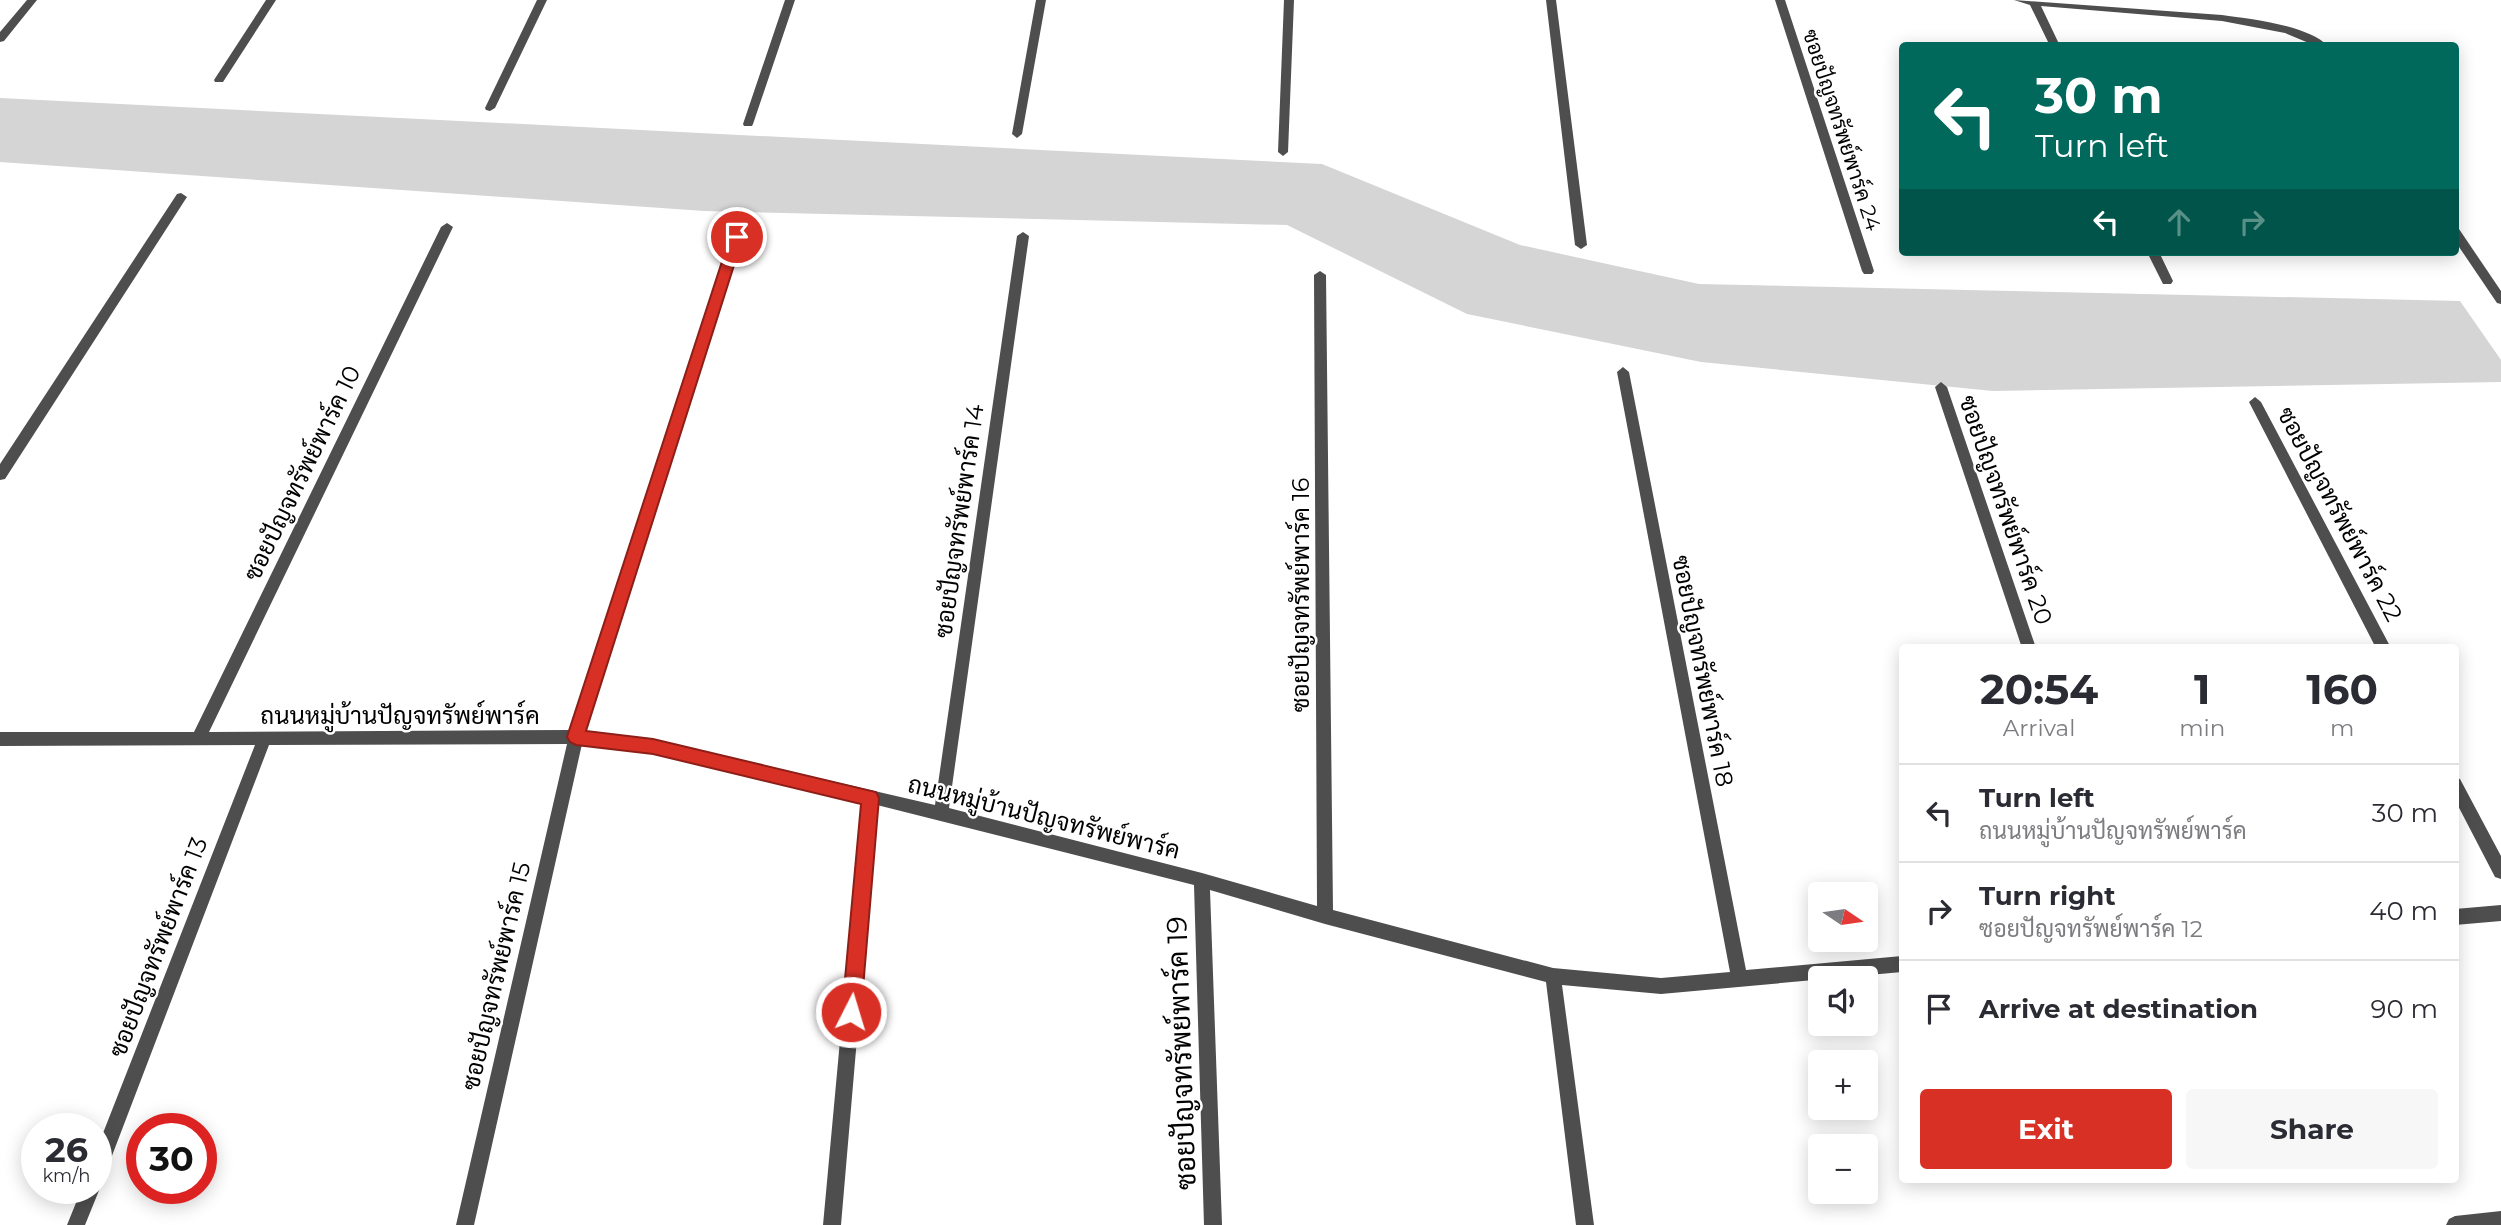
<!DOCTYPE html>
<html lang="en">
<head>
<meta charset="utf-8">
<style>
  :root { --surface:#fff; --page:#f7f7f7; --text:#2b2b33; --muted:#7c7c81; --line:#e1e1e2; --accent:#d93025 }
  body { margin:0; font-family:Montserrat,Sarabun,sans-serif; background:var(--page); color:var(--text); height:100vh; display:flex; flex-direction:column; font-size:26px; white-space:nowrap }
  * { box-sizing:border-box; margin:0 }
  p { font-size:23px; color:var(--muted) }
  .icon { flex:none; width:38px; height:38px; fill:none; stroke:currentColor; stroke-width:2; stroke-linecap:round; stroke-linejoin:round }
  .map { position:relative; flex:1; overflow:hidden }
  .sheet { position:absolute; left:1899px; top:644px; width:560px; height:539px; display:flex; flex-direction:column; background:var(--surface); border-radius:7px; box-shadow:0 4px 18px #0003 }
  .sheet>* { flex:none }
  .guide { position:absolute; left:1899px; top:42px; width:560px; height:214px; border-radius:7px; box-shadow:0 4px 18px #0003; background:#00695c; color:#fff; overflow:hidden }
  .needle { width:46px; rotate:103deg }
  .fabs { position:absolute; left:1808px; top:882px; display:grid; gap:14px }
  .fabs a { display:grid; place-items:center; width:70px; height:70px; border-radius:7px; background:var(--surface); box-shadow:0 4px 18px #0003; font-size:35px }
  .speed { position:absolute; left:21px; top:1113px; display:flex; gap:14px; font-size:35px; font-weight:700; text-align:center }
  .speed>* { display:grid; place-content:center; width:91px; height:91px; border-radius:50%; background:var(--surface); box-shadow:0 4px 18px #0003; line-height:1 }
  .speed small { font-size:18px; font-weight:400 }
  .speed .limit { border:10px solid #d22; background:#fff; color:#111 }
  .pin { position:absolute; display:grid; place-items:center; width:60px; height:60px; color:#fff; margin:-30px; border:4px solid #fff; border-radius:50%; box-shadow:0 2px 7px #0007 }
  .me { position:absolute; width:77px; margin:-38px; rotate:5deg; stroke-linejoin:round; filter:drop-shadow(0 0 5px #0008) }
  .turn { display:flex; align-items:center; gap:24px; height:147px; padding:0 21px; font-size:32px }
  .turn .icon { width:91px; height:91px; stroke-width:2.5 }
  .turn b { display:block; font-size:49px; line-height:60px }
  .lanes { display:flex; align-items:center; height:66px; padding:0 21px; background:#0003; justify-content:center; gap:35px; direction:ltr }
  .lanes .off { opacity:.35 }
  .eta { display:flex; justify-content:space-evenly; align-items:center; height:119px; text-align:center }
  .eta b { font-size:42px; font-weight:700; line-height:49px }
  .action { display:flex; gap:14px; margin-top:auto; padding:14px 21px }
  .action a { flex:1; height:80px; border-radius:7px; background:var(--accent); color:#fff; font-size:28px; font-weight:700; line-height:80px; text-align:center }
  .action a+a { background:var(--page); color:var(--text) }
  ul { padding:0; list-style:none }
  li { display:flex; align-items:center; gap:21px; height:98px; padding:0 21px; border-top:2px solid var(--line) }
  li div { flex:1 }
  li b { display:block; font-size:26px }
  li em { font-style:normal }
  .map>svg:first-child { display:block }
  .green { fill:#d5d5d5 }
  .lines { fill:none; stroke-linecap:round; stroke-linejoin:round }
  .street { fill:#4e4e4e; fill-rule:evenodd }
  .route { fill:#d93025; stroke:#8d1f18; stroke-width:2 }
  .labels { text-anchor:middle; dominant-baseline:central; stroke-width:5; stroke-linejoin:round; paint-order:stroke }
  .far-street-label { font-size:21px; fill:#000; stroke:#fff }
  .street-label { font-size:24px; fill:#000; stroke:#fff }
  .near-street-label { font-size:28px; fill:#000; stroke:#fff }
</style>
</head>
<body>
<div class="map">
<svg width="2501" height="1225" viewBox="0 0 2501 1225">
  <rect width="100%" height="100%" fill="#fff"/>
  <!-- green -->
  <path class="green" d="M0,98L1322,164L1520,245L1699,284L2460,301L2501,360V382L1993,391L1701,362L1467,314L1287,225L704,211L0,162Z"/>
  <g class="lines">
    <!-- street -->
    <path class="street" d="M27,0H37L4,41L0,42V32Z
      M266,0H276L223,82H215L214,80Z
      M537,0H547L495,108L490,111L486,110L485,108Z
      M785,0H795L753,124L752,126H744L743,124Z
      M1036,0H1046L1022,134L1017,138L1012,134Z
      M1284,0H1294L1288,152L1283,156L1278,152Z
      M1546,0H1556L1587,245L1581,249L1575,245Z
      M1775,0H1785L1874,271L1872,274H1864L1862,271Z
      M2014,0L2222,15C2251,19 2307,25 2328,46H2316L2285,33L2222,21L2041,6L2060,46H2050L2030,5Z
      M181,193L187,197L185,200L5,479L0,480V464L177,194Z
      M447,223L453,227L209,732L571,730L731,237L737,233L743,237L585,732L653,740L935,805L1017,236L1023,232L1029,236L949,808L1202,873L1317,906L1314,275L1320,271L1326,275L1333,910L1553,968L1661,978L1730,972L1617,372L1623,367L1629,372L1746,970L1902,956V972L1661,994L1562,985L1594,1225H1576L1546,982L1325,924L1210,890L1222,1225H1204L1194,885L877,805L841,1225H823L862,802L653,754L582,744L474,1225H456L567,744L269,745L105,1174L102,1180L98,1182L100,1188L85,1225H67L82,1188H96V1151L255,745L0,746V732H194L441,227Z
      M2455,228L2459,229L2501,291V304L2497,303L2455,241Z
      M2147,252H2159L2173,281L2171,284H2163Z
      M1941,382L1947,387L2036,648H2022L1935,387Z
      M2255,397L2261,402L2391,648H2376L2249,402Z
      M2455,777L2460,779L2501,856V879L2495,877L2455,800Z
      M2501,905V921L2455,925V909Z
      M2501,1211V1225H2446L2449,1219L2455,1216Z"/>
  </g>
  <!-- route -->
  <path class="route" d="M737,233L743,237L586,731L653,739L876,792L879,798L861,1012L858,1018L851,1021L845,1018L842,1012L861,804L653,754L576,745L570,742L567,737L730,237Z"/>
  <g class="labels">
    <!-- far-street labels -->
    <g class="far-street-label">
      <text transform="translate(1842 130) rotate(72)">ซอยปัญจทรัพย์พาร์ค 24</text>
    </g>
    <!-- street labels -->
    <g class="street-label">
      <text transform="translate(302 473) rotate(-64)">ซอยปัญจทรัพย์พาร์ค 10</text>
      <text transform="translate(2006 510) rotate(71)">ซอยปัญจทรัพย์พาร์ค 20</text>
      <text transform="translate(2340 514) rotate(62)">ซอยปัญจทรัพย์พาร์ค 22</text>
      <text transform="translate(959 521) rotate(-82)">ซอยปัญจทรัพย์พาร์ค 14</text>
      <text transform="translate(1300 595) rotate(-90)">ซอยปัญจทรัพย์พาร์ค 16</text>
      <text transform="translate(1703 671) rotate(79)">ซอยปัญจทรัพย์พาร์ค 18</text>
      <text x="400" y="715">ถนนหมู่บ้านปัญจทรัพย์พาร์ค</text>
      <text transform="translate(1044 817) rotate(14)">ถนนหมู่บ้านปัญจทรัพย์พาร์ค</text>
      <text transform="translate(158 947) rotate(-69)">ซอยปัญจทรัพย์พาร์ค 13</text>
      <text transform="translate(496 976) rotate(-77)">ซอยปัญจทรัพย์พาร์ค 15</text>
    </g>
    <!-- near-street labels -->
    <g class="near-street-label">
      <text transform="translate(1181 1053) rotate(-92)">ซอยปัญจทรัพย์พาร์ค 19</text>
    </g>
  </g>
</svg>
<div class="fabs">
<a><svg class="needle" viewBox="-14 -14 28 28"><path d="M0-13l5 13h-10z" fill="#e53935"/><path d="M0 13l5-13h-10z" fill="#7c7c81"/></svg></a>
<a><svg class="icon" aria-label="sound" viewBox="0 0 24 24"><path d="M4 9h4l5-4v14l-5-4H4zM17 9q2 3 0 6"/></svg></a>
<a>+</a>
<a>−</a>
</div>
<div class="speed"><div>26<small>km/h</small></div><div class="limit">30</div></div>
<div class="pin" style="left:737px;top:237px;background:#d93025"><svg class="icon" aria-label="arrive" viewBox="0 0 24 24"><path d="M6 21V4h12l-3 4 3 4H6"/></svg></div>
<svg class="me" style="left:851px;top:1012px" viewBox="-20 -20 40 40"><circle r="17" fill="#d93025" stroke="#fff" stroke-width="3"/><path d="M0-11L8 9 0 5-8 9z" fill="#fff"/></svg>
<div class="guide">
<div class="turn"><svg class="icon" aria-label="left" viewBox="0 0 24 24"><path d="M17 20v-9H6M10 6l-5 5 5 5"/></svg><div><b>30 m</b>Turn left</div></div>
<div class="lanes"><svg class="icon" aria-label="left" viewBox="0 0 24 24"><path d="M17 20v-9H6M10 6l-5 5 5 5"/></svg><svg class="icon off" aria-label="ahead" viewBox="0 0 24 24"><path d="M12 20V5M6 11l6-6 6 6"/></svg><svg class="icon off" aria-label="right" viewBox="0 0 24 24"><path d="M7 20v-9h11M14 6l5 5-5 5"/></svg></div>
</div>
<section class="sheet">
<div class="eta">
<div><b>20:54</b><p>Arrival</p></div>
<div><b>1</b><p>min</p></div>
<div><b>160</b><p>m</p></div>
</div>
<ul>
<li><svg class="icon" aria-label="left" viewBox="0 0 24 24"><path d="M17 20v-9H6M10 6l-5 5 5 5"/></svg><div><b>Turn left</b><p>ถนนหมู่บ้านปัญจทรัพย์พาร์ค</p></div><em>30 m</em></li>
<li><svg class="icon" aria-label="right" viewBox="0 0 24 24"><path d="M7 20v-9h11M14 6l5 5-5 5"/></svg><div><b>Turn right</b><p>ซอยปัญจทรัพย์พาร์ค 12</p></div><em>40 m</em></li>
<li><svg class="icon" aria-label="arrive" viewBox="0 0 24 24"><path d="M6 21V4h12l-3 4 3 4H6"/></svg><div><b>Arrive at destination</b></div><em>90 m</em></li>
</ul>
<div class="action"><a>Exit</a><a>Share</a></div>
</section>
</div>
</body>
</html>
